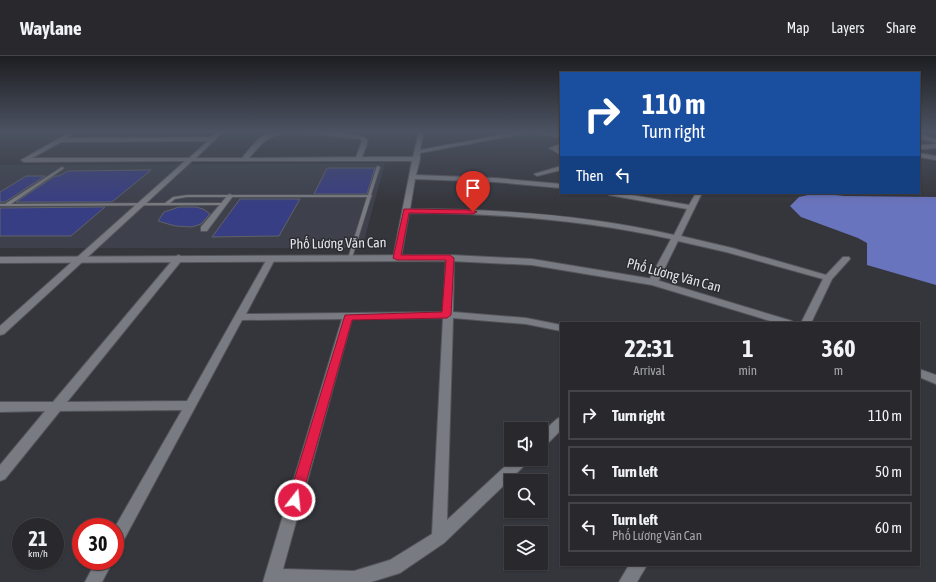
<!DOCTYPE html>
<html lang="en">
<head>
<meta charset="utf-8">
<style>
  :root { --surface:#28282d; --page:#343439; --text:#f1f3f6; --muted:#a5a6aa; --line:#444449 }
  body { margin:0; font-family:"Asap Condensed",sans-serif; background:var(--page); color:var(--text); height:100vh; display:flex; flex-direction:column; font-size:15px; white-space:nowrap }
  * { box-sizing:border-box; margin:0 }
  p { font-size:13px; color:var(--muted) }
  .icon { flex:none; width:22px; height:22px; fill:none; stroke:currentColor; stroke-width:2; stroke-linecap:round; stroke-linejoin:round }
  .map { position:relative; flex:1; overflow:hidden }
  .side { position:absolute; left:560px; top:266px; width:360px; height:244px; display:flex; flex-direction:column; background:var(--surface); border-radius:0px; box-shadow:0 1px 3px #0004,0 0 0 1px var(--line) }
  .side>* { flex:none }
  .guide { position:absolute; left:560px; top:16px; width:360px; height:122px; border-radius:0px; box-shadow:0 1px 3px #0004,0 0 0 1px var(--line); background:#1a4fa0; color:#fff; overflow:hidden }
  .controls { position:absolute; left:504px; top:366px; display:grid; gap:8px }
  .controls a { display:grid; place-items:center; width:44px; height:44px; border-radius:0px; background:var(--surface); box-shadow:0 1px 3px #0004,0 0 0 1px var(--line); font-size:20px }
  .speed { position:absolute; left:12px; top:462px; display:flex; gap:8px; font-size:20px; font-weight:700; text-align:center }
  .speed>* { display:grid; place-content:center; width:52px; height:52px; border-radius:50%; background:var(--surface); box-shadow:0 1px 3px #0004,0 0 0 1px var(--line); line-height:1 }
  .speed small { font-size:10px; font-weight:400 }
  .speed .limit { border:6px solid #d22; background:#fff; color:#111 }
  .pin { position:absolute; display:grid; place-items:center; width:34px; height:34px; color:#fff; margin:-41px -17px; border-radius:50% 50% 50% 0; rotate:-45deg; box-shadow:0 0 4px #0007 }
  .pin .icon { rotate:45deg }
  .me { position:absolute; width:44px; margin:-22px; rotate:16deg; stroke-linejoin:round; filter:drop-shadow(0 0 3px #0008) }
  .turn { display:flex; align-items:center; gap:14px; height:84px; padding:0 16px; font-size:18px }
  .turn .icon { width:52px; height:52px; stroke-width:2.5 }
  .turn b { display:block; font-size:28px; line-height:34px }
  .then { display:flex; align-items:center; height:38px; padding:0 16px; background:#0003; gap:8px; font-size:15px }
  .eta { display:flex; justify-content:space-evenly; align-items:center; height:68px; text-align:center }
  .eta b { font-size:24px; font-weight:700; line-height:28px }
  ul { padding:0; list-style:none }
  li { display:flex; align-items:center; gap:12px; height:50px; margin:0 8px 6px; padding:0 8px; border:2px solid var(--line); border-radius:0px }
  li div { flex:1 }
  li b { display:block; font-size:15px }
  li em { font-style:normal }
  header { display:flex; align-items:center; gap:24px; box-sizing:border-box; height:56px; padding:0 20px; background:var(--surface); border-bottom:1px solid var(--line) }
  header strong { font-size:19px }
  nav { display:flex; gap:22px; margin-inline-start:auto; font-size:14px }
  .map>svg:first-child { display:block }
  .built { fill:#3e414c }
  .water { fill:#6974be }
  .building { fill:#383e83; stroke:#606268 }
  .lines { fill:none; stroke-linecap:round; stroke-linejoin:round }
  .lane-casing { stroke:#54555a; stroke-width:1.5 }
  .street-casing { stroke:#54555a; stroke-width:2 }
  .secondary-casing { stroke:#54555a; stroke-width:2 }
  .lane { fill:#797b82; fill-rule:evenodd }
  .street { fill:#797b82; fill-rule:evenodd }
  .secondary { fill:#797b82; fill-rule:evenodd }
  .route { fill:#e11d48; stroke:#92132f }
  .labels { text-anchor:middle; dominant-baseline:central; stroke-width:3; stroke-linejoin:round; paint-order:stroke }
  .street-label { font-size:14px; fill:#e2e3e7; stroke:#2b2c32 }
</style>
</head>
<body>
<header>
<strong>Waylane</strong>
<nav><a>Map</a><a>Layers</a><a>Share</a></nav>
</header>
<div class="map">
<svg width="936" height="526" viewBox="0 0 936 526">
  <rect width="100%" height="100%" fill="#35363c"/>
  <!-- built -->
  <path class="built" d="M385,107L362,192H0V109Z"/>
  <!-- water -->
  <path class="water" d="M817,137L844,140L936,141V229L867,209V187L858,182L801,161L790,150L799,141Z"/>
  <!-- building -->
  <path class="building" d="M327,112H375L367,138H314Z
    M151,114L112,146H16L55,120H59L68,115Z
    M26,120H45L5,146H0V136Z
    M240,143H300L279,180L212,181Z
    M105,151L71,180H0V152Z
    M179,151H196L203,153L210,158L201,168L192,171L175,170L158,165L164,156Z"/>
  <g class="lines">
    <!-- lane casing -->
    <g class="lane-casing">
      <path id="lane" d="M377,110L380,111L371,139L372,140L371,141L352,202L350,203L348,202L367,141H187L175,143L170,147H224V149H223L0,150V148H5L62,111L64,112L63,113L11,148L165,147L173,141L187,139H368Z"/>
    </g>
    <!-- street casing -->
    <g class="street-casing">
      <path id="street" d="M72,75H78L66,82L212,81L219,75H224L196,102H242C249,94 256,83 266,78C286,69 342,76 364,81L368,85L362,101H413L419,75H424L420,94L522,75L561,77V81L528,77L420,97V103L416,119L495,122L561,128V132L495,126L415,123L410,153C499,153 587,159 674,179L687,153L609,139L606,137H620L689,149L696,137H702L681,180L732,192L826,219L843,201H849L850,203L832,223L811,267H801L823,223L726,196L678,185L658,226L653,229L648,226L671,183C585,164 497,157 409,157L401,202L400,204H394L393,202L412,105H192L4,278L0,279V270L185,105L24,106L21,104ZM288,77L314,78L360,83L362,85L356,101L249,102C262,87 268,79 288,77ZM208,85L189,102H32L61,86Z
        M919,78L936,83V87L919,82Z
        M561,88V92L557,93L561,95V99L549,92Z
        M936,88V92L922,93L919,91L922,89Z
        M919,97L936,100V104L919,101Z
        M561,110V114L537,120L534,118Z
        M230,138L233,140L207,175H201V171L228,139Z
        M179,199L183,202L182,204L67,346L187,345L268,201H274L275,203L246,258L443,256L446,202L450,199L454,202L453,256L526,262L561,269V275L526,268L453,262L447,464L513,403H529L527,407L444,487L400,517L371,526H263L342,263L242,264L120,491L115,493V471L182,354L60,355L5,423L0,425V409L45,355L0,356V346H53L176,200ZM443,262L432,478L390,504L354,515L283,513L352,263Z
        M561,361V374L546,389L541,390V377L557,363Z
        M96,505H113L102,526H85Z
        M629,509H647L637,526H619Z"/>
    </g>
    <!-- secondary casing -->
    <g class="secondary-casing">
      <path id="secondary" d="M450,199L532,203L653,223L792,265L793,267H777L652,229L532,209L450,205L0,207V201Z
        M919,313L936,319V328L919,321Z"/>
    </g>
    <!-- lane -->
    <use href="#lane" class="lane"/>
    <!-- street -->
    <use href="#street" class="street"/>
    <!-- secondary -->
    <use href="#secondary" class="secondary"/>
  </g>
  <!-- sky -->
  <linearGradient id="sky" x2="0" y2="1"><stop stop-color="#1d1e21"/><stop offset="0.51" stop-color="#4b5261"/><stop offset="1" stop-color="#4b5261" stop-opacity="0"/></linearGradient>
  <rect width="936" height="148" fill="url(#sky)"/>
  <!-- route -->
  <path class="route" d="M404,153L473,154L477,156L473,158L409,157L401,199H450L454,202L451,259L447,262L352,264L301,444L299,448L295,450L290,448L288,444L345,259L442,256L446,204H397L393,202Z"/>
  <g class="labels">
    <!-- street labels -->
    <g class="street-label">
      <text transform="translate(338 187) rotate(-1)">Phố Lương Văn Can</text>
      <text transform="translate(674 219) rotate(15)">Phố Lương Văn Can</text>
    </g>
  </g>
</svg>
<div class="controls">
<a><svg class="icon" aria-label="sound" viewBox="0 0 24 24"><path d="M4 9h4l5-4v14l-5-4H4zM17 9q2 3 0 6"/></svg></a>
<a><svg class="icon" aria-label="search" viewBox="0 0 24 24"><circle cx="10" cy="10" r="6"/><path d="M15 15l6 6"/></svg></a>
<a><svg class="icon" aria-label="layers" viewBox="0 0 24 24"><path d="M12 4l9 5-9 5-9-5zM3 14l9 5 9-5"/></svg></a>
</div>
<div class="speed"><div>21<small>km/h</small></div><div class="limit">30</div></div>
<div class="pin" style="left:473px;top:156px;background:#d93025"><svg class="icon" aria-label="arrive" viewBox="0 0 24 24"><path d="M6 21V4h12l-3 4 3 4H6"/></svg></div>
<svg class="me" style="left:295px;top:444px" viewBox="-20 -20 40 40"><circle r="17" fill="#e11d48" stroke="#fff" stroke-width="3"/><path d="M0-11L8 9 0 5-8 9z" fill="#fff"/></svg>
<div class="guide">
<div class="turn"><svg class="icon" aria-label="right" viewBox="0 0 24 24"><path d="M7 20v-9h11M14 6l5 5-5 5"/></svg><div><b>110 m</b>Turn right</div></div>
<div class="then">Then<svg class="icon" aria-label="left" viewBox="0 0 24 24"><path d="M17 20v-9H6M10 6l-5 5 5 5"/></svg></div>
</div>
<section class="side">
<div class="eta">
<div><b>22:31</b><p>Arrival</p></div>
<div><b>1</b><p>min</p></div>
<div><b>360</b><p>m</p></div>
</div>
<ul>
<li><svg class="icon" aria-label="right" viewBox="0 0 24 24"><path d="M7 20v-9h11M14 6l5 5-5 5"/></svg><div><b>Turn right</b></div><em>110 m</em></li>
<li><svg class="icon" aria-label="left" viewBox="0 0 24 24"><path d="M17 20v-9H6M10 6l-5 5 5 5"/></svg><div><b>Turn left</b></div><em>50 m</em></li>
<li><svg class="icon" aria-label="left" viewBox="0 0 24 24"><path d="M17 20v-9H6M10 6l-5 5 5 5"/></svg><div><b>Turn left</b><p>Phố Lương Văn Can</p></div><em>60 m</em></li>
</ul>
</section>
</div>
</body>
</html>
